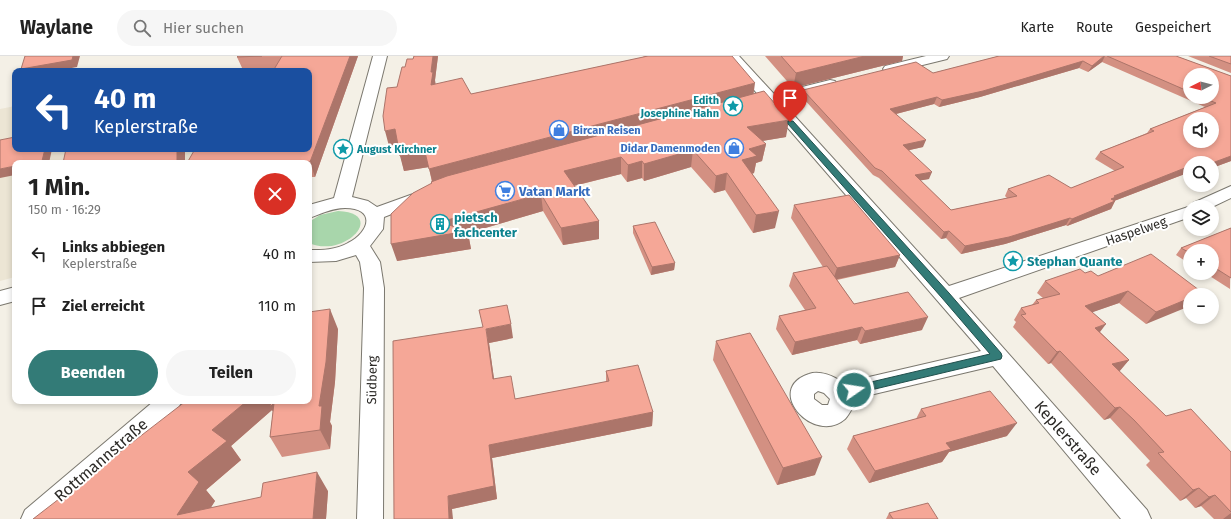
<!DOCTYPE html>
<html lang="de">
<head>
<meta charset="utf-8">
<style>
  :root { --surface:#fff; --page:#f6f6f6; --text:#222; --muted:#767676; --line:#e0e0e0; --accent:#337b77 }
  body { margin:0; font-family:"Fira Sans",sans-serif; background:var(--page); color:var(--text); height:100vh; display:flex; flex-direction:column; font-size:15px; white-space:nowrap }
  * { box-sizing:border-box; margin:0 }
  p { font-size:13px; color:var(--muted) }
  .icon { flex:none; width:22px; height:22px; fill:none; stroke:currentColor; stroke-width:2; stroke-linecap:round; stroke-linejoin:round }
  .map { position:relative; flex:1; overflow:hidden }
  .drawer { position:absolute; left:12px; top:104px; width:300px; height:244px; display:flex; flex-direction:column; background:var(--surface); border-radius:8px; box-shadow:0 2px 6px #0003 }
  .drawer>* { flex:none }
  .top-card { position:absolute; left:12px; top:12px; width:300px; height:84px; border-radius:8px; box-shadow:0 2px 6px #0003; background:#1a4fa0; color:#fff; overflow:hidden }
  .needle { width:26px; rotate:264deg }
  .tools { position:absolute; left:1183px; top:12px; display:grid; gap:8px }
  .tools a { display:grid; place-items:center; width:36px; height:36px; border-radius:50%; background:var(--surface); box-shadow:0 2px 6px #0003; font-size:20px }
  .pin { position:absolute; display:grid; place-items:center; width:34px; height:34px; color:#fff; margin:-41px -17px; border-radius:50% 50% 50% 0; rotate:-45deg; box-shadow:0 0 4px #0007 }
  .pin .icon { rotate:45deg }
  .me { position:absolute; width:44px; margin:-22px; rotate:77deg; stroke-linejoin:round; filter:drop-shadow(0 0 3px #0008) }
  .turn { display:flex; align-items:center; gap:14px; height:84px; padding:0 16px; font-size:18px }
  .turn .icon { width:52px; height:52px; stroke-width:2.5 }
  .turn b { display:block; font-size:28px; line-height:34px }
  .round { display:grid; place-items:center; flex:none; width:42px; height:42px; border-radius:21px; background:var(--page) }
  .headline { display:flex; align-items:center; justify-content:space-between; height:68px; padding:0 16px }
  h1 { font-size:24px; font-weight:700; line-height:30px }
  .action { display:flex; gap:8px; margin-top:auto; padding:8px 16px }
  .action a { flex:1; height:46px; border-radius:24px; background:var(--accent); color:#fff; font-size:16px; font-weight:700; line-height:46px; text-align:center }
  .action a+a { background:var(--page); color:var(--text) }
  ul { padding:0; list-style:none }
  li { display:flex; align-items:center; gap:12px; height:52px; padding:0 16px }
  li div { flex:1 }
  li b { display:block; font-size:15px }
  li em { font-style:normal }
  header { display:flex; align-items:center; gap:24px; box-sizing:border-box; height:56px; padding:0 20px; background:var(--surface); border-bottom:1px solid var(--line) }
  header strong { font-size:19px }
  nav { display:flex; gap:22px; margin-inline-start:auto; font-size:14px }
  .search { width:280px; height:36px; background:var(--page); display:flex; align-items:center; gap:10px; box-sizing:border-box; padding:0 14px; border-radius:22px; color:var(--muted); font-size:15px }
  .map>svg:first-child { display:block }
  .built { fill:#ece5d4 }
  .green { fill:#a8d6ab }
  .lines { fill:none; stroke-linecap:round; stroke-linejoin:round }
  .street-casing { stroke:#7b786f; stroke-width:2 }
  .street { fill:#fff; fill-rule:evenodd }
  .wall { fill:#d39082; fill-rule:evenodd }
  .shaded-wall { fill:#ac756a }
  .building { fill:#f5a797; stroke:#ac756a; fill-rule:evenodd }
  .route { fill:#337b77; stroke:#21504d }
  .labels { text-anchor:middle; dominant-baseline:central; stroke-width:4; stroke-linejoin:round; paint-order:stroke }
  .far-culture-label { font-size:11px; font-weight:bold; fill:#0d838f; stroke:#fff; text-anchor:end }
  .far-shop-label { font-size:11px; font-weight:bold; fill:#366cbe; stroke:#fff; text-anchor:start }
  .shop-label { font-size:13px; font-weight:bold; fill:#366cbe; stroke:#fff; text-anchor:start }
  .culture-label { font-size:13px; font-weight:bold; fill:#0d838f; stroke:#fff; text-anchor:start }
  .street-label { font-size:13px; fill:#2c2a27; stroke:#fff }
  .near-street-label { font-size:16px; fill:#2c2a27; stroke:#fff }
</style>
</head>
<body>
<header>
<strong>Waylane</strong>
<div class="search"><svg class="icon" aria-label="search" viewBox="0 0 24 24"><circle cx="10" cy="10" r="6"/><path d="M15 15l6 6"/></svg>Hier suchen</div>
<nav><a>Karte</a><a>Route</a><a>Gespeichert</a></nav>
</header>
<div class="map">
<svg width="1231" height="463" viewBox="0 0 1231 463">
  <rect width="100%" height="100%" fill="#f4f0e6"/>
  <!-- built -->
  <path class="built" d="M15,50V93H193L192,107H15V221L0,225V53Z"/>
  <!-- green -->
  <path class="green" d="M338,155C388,157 344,203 309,187V166L320,159Z"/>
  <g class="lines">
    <!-- street casing -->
    <g class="street-casing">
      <path id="street" d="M373,0H387L352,141L368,145L377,151L427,133L433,134L436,138L433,142L384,161L383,173L370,190L380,206L384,232L383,463H357L364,232L360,206L356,199L336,205L309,206V194C322,194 336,194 348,187C370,176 376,152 345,152C332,152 321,158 309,162V149L334,142Z
        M725,0H739L774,38L830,24L835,25L837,28L835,31L781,45L949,230L1191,150L1193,147L1231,130V142L1212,151H1190V161L959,242L1147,454L1151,463H1121L993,310L853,343L855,347C852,352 849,359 845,363C814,390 763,333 809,318C819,314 835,320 843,327L981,295L768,49L758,51L753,50L751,47L753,44L761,42ZM818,335L824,337L830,343L828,349H822L814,343V338Z
        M926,0H949L947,3L890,17L885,16L883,13L885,10Z
        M15,231V245L0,249V235Z
        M154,345H182L178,352L54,463H21L25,454Z"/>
    </g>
    <!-- street -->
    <use href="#street" class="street"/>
  </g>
  <!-- wall -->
  <path class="wall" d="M238,0H358L315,121H309V107H187L309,93L274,13L243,14L237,1Z
    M414,0H438L435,24V28L471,38L644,1L643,0H732L754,38L786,81L762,85L766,88L762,105L756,107L754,117L752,118L775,172L753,177L725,134L714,137L691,111L644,125L642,122L627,126L621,118L574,130L599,165V183L563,189L543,155L468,177L471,193L397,205L432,127L429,111L404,115L398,88L389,90L397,31L405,11L413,3Z
    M765,0H903L902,5L793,32Z
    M999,0H1176L1231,20V105L1212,112V107H1190V116L1114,145H1115L1111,153L1067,170L1066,169L1005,188L961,198L946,182L941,183L879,122L873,119L802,41L803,34L933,17ZM1102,6L1205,51L1150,73L1147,77L1100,96L1095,103L1115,115L1071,132L1008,133L1005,140L1007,142L951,154L920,124L929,123L909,94L923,91L896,58L934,48L939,51L980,41L1079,12L1088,16ZM1190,19L1212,41H1190Z
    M1188,0H1231V17Z
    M794,149L900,199L895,211L837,224L854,248L922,274L860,288L857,284L792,299L776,273L779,260L805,254L789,230L793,217L823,211L791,162Z
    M633,170L675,207L674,214L651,219L633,177Z
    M1231,172L1230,233L1205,217H1212V195H1190V208L1176,199L1181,192Z
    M1085,217L1098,220L1203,237L1146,268L1119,247L1092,256L1100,276L1129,304L1119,315L1166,360L1231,396V463H1214L1201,450L1195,452L1186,442L1180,445L1146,409L1150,405L1123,376L1110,362L1104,364L1051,307L1048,308L1013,271L1016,266L1014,264L1021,252L1032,249L1036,244L1043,242L1037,237L1045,225Z
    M338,273L335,326L330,366L332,370L330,393L282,401L270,381L273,355L272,354L231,390L241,404L206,434L215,445L210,452L328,435L326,463H33Z
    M513,282L489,287L494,323L515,343L606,326V315L653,356L652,370L492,402L497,443L452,453L393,285Z
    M716,285L815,419L777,429L713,304Z
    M921,353L1007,380L949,396L942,406L869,427L847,393L853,380L916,363Z
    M889,457L938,463H886Z"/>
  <!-- shaded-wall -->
  <path class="shaded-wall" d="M73,0H80L77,11L56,15H23L21,13Z
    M350,0H358L315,121L310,106Z
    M433,0H438L435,24L436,30L431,29V16Z
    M865,0H903L902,5L793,32L796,17Z
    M1104,0H1105L1102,6L1088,16L1092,10Z
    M1083,5L1079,12L980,41L939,51L942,44Z
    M755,27L753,42L433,128L429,113Z
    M937,41L934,48L888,60L890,53Z
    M789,64L786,81L744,88L747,71Z
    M395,73L399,88L389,90L385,75Z
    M926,84L923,91L901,96L903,89Z
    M766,88L762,105L756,107L754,117L739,121L742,104L749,93Z
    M45,93H52L49,107H31Z
    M177,93H185V107H177Z
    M693,94L691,111L644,125V108Z
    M425,96L429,111L404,115L400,100Z
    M1231,100V105L1212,112V107Z
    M621,101V118L565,132L564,115Z
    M642,105V122L627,126L628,109Z
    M15,110V119L0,122V113Z
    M1190,110V116L1114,145H1115L1111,153L1067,170L1072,163L1114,140Z
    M932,116L929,123L912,126L915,119Z
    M727,117L725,134L714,137L716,120Z
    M541,138L543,155L468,177L471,193L397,205L391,188L440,166Z
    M779,155L775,172L753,177L756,159Z
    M1070,162L1066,169L1005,188L961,198L965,190Z
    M599,165V183L563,189L561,172Z
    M949,175L946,182L941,183L944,176Z
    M900,199L895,211L833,224L837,212Z
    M675,207L674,214L651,219L652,211Z
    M1128,235L1119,247L1076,262L1085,250Z
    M1190,242V250L1146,268L1156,256Z
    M330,253L338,273L335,326L330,366L332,370L330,393L320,374L319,350Z
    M928,261L922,274L860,288L865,275Z
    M511,268L513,282L489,287L496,337L493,323L486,273Z
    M1106,268L1097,280L1095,272Z
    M862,271L857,284L792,299L795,286Z
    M1060,295L1051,307L1048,308L1057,296Z
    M1129,304L1119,316L1112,308Z
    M247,345H282V370L272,354L231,390L241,404L206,434L215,445L204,463L177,459L188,416L212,374Z
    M1120,351L1110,362L1104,364L1115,352Z
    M653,356L652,370L492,402L497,443L452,453L453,463H449L448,440L489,389Z
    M1017,367L1007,380L949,396L942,406L869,427L875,415L946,387Z
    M822,401L815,419L777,429L783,412Z
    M317,416L328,435L326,463H313Z
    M1199,432L1186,442L1180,445L1193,434Z
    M1215,439L1201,450L1195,452L1209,441Z
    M1231,457V463H1223Z"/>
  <!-- building -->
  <path class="building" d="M25,0H73L72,4L21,13Z
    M238,0H262L237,1Z
    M282,0H350L310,106L301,107H187L195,93H309V15H273Z
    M414,0H433L431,16H433L431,29L462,22L471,38L648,0H732L755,27L429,113L425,96L400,100L395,73L385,75L383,60L387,32L397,31L402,11H405L407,3H413Z
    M781,0H865L796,17Z
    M999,0H1104L1092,10L1083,5L983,35L942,44L937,41L890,53L926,84L903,89L932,116L915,119L951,154L1017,140L1008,133L1049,119L1071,132L1124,111L1100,96L1154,75L1150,73L1216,47L1201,41H1212V19H1190V36L1107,0H1176L1231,20V100L1212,107H1190V110L1114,140L1116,141L1111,143L1115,145L1072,163L1070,162L1009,181L965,190L949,175L944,176L882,115L875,112L803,34L916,6L933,17ZM1190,63H1212V85H1190Z
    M1209,0H1231V8Z
    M764,35L789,64L747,71L766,88L749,93L757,100L742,104L779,155L756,159L727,117L716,120L693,94L644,108L642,105L628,109L621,101L564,115L599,165L561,172L541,138L440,166L467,175L391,188V158L413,137L432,127L431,126L447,120Z
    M15,81V93H45L42,105L31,107H15V110L0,113V84Z
    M66,93H177V107H63Z
    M849,139L900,199L837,212L794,149Z
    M655,166L675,207L652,211L633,170Z
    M1231,172V222L1212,210V195H1190V197L1181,192Z
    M1151,198L1203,237L1198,239H1190V242L1156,256L1128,235L1085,250L1106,268L1095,272L1129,304L1112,308L1166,360L1191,353L1231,396V456L1215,439L1209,441L1199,432L1193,434L1158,397L1164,396L1134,364L1120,351L1115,352L1060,295L1057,296L1021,259L1026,258L1021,252L1039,247L1036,244L1060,238L1045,225L1080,213L1085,217L1091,215L1098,220Z
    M827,210L854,248L908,236L928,261L865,275L862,271L795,286L779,260L816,252L793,217Z
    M507,249L511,268L486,273L493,323L511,320L515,343L609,325L606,315L638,309L653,356L489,389L494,430L448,440L449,463H394L393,285L483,271L479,254Z
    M330,253L326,306L319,350H322L320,374L270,381L274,347L270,351L271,345H309V256Z
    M750,277L822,401L783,412L716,285Z
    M990,335L1017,367L946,387L951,393L875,415L853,380L926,360L921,353Z
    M186,345H247L212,374L227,385L188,416L199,426L177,459L261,441L263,427L317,416L313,463H33Z
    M928,447L938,463H893L889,457Z"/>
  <!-- route -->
  <path class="route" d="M788,65H793L949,237L1001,297L1002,300L1001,303L854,338L851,337L849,334L851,331L854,330L990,298L942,242L788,68Z"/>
  <!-- icons -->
  <defs>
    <g id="sight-ring" transform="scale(1)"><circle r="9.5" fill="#fff" stroke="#0f9aa8" stroke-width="1.5"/><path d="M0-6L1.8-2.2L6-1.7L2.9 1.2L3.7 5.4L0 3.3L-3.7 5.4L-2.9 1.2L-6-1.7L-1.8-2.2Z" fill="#0f9aa8"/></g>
    <g id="shop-ring" transform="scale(1)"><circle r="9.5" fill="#fff" stroke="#3f7fe0" stroke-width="1.5"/><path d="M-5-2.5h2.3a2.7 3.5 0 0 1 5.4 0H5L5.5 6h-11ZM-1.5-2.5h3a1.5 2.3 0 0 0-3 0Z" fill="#3f7fe0"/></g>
    <g id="supermarket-ring" transform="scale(1)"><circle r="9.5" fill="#fff" stroke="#3f7fe0" stroke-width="1.5"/><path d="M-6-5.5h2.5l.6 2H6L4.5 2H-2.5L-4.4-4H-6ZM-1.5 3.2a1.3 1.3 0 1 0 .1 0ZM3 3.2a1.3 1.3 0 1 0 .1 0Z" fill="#3f7fe0"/></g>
    <g id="building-ring" transform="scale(1)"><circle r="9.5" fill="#fff" stroke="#0f9aa8" stroke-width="1.5"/><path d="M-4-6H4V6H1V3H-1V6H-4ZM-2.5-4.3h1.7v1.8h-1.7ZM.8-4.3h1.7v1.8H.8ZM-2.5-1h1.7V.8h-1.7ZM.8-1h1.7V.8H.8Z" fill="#0f9aa8"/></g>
  </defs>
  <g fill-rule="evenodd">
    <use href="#sight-ring" x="733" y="50"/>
    <use href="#shop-ring" x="559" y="74"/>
    <use href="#shop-ring" x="734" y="92"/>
    <use href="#sight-ring" x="343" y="93"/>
    <use href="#supermarket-ring" x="505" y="135"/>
    <use href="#building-ring" x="440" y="168"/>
    <use href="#sight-ring" x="1013" y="205"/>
  </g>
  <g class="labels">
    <!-- far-culture labels -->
    <g class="far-culture-label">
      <text x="719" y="44">Edith<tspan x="719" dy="13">Josephine Hahn</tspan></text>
      <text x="357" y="93" text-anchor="start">August Kirchner</text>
    </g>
    <!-- far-shop labels -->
    <g class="far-shop-label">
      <text x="573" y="74">Bircan Reisen</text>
      <text x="720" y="92" text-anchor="end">Didar Damenmoden</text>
    </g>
    <!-- shop labels -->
    <g class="shop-label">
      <text x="519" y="135">Vatan Markt</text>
    </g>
    <!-- culture labels -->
    <g class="culture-label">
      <text x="454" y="161">pietsch<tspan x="454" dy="15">fachcenter</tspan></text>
      <text x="1027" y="205">Stephan Quante</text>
    </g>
    <!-- street labels -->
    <g class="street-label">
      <text transform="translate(1136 175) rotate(-19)">Haspelweg</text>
      <text transform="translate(372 324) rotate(-89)">Südberg</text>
    </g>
    <!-- near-street labels -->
    <g class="near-street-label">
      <text transform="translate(1068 382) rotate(49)">Keplerstraße</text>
      <text transform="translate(101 404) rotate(-41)">Rottmannstraße</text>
    </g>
  </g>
</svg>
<div class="tools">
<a><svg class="needle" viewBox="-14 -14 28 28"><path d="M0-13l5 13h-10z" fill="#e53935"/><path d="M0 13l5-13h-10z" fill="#767676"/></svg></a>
<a><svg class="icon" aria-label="sound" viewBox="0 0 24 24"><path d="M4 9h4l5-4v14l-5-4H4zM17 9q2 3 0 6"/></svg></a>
<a><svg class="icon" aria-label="search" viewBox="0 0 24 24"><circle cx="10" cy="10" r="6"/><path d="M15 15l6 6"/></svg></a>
<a><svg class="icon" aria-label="layers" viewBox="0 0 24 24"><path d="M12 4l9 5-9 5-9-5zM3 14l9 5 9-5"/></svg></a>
<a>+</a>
<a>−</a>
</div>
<div class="pin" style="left:790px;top:66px;background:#d93025"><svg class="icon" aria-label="arrive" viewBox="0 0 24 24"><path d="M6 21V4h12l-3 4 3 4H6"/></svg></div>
<svg class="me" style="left:854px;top:334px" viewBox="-20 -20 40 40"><circle r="17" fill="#337b77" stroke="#fff" stroke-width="3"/><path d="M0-11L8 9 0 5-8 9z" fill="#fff"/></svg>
<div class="top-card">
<div class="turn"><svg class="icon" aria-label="left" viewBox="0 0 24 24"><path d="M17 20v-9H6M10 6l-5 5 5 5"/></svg><div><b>40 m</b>Keplerstraße</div></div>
</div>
<section class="drawer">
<div class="headline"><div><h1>1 Min.</h1><p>150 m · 16:29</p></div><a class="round" style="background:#d93025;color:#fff"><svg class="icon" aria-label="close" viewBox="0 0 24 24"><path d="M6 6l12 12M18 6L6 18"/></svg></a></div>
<ul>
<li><svg class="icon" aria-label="left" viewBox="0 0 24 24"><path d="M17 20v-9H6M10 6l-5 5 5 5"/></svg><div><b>Links abbiegen</b><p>Keplerstraße</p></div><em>40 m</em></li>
<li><svg class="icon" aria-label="arrive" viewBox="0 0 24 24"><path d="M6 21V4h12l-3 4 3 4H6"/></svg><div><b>Ziel erreicht</b></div><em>110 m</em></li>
</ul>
<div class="action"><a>Beenden</a><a>Teilen</a></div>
</section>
</div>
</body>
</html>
